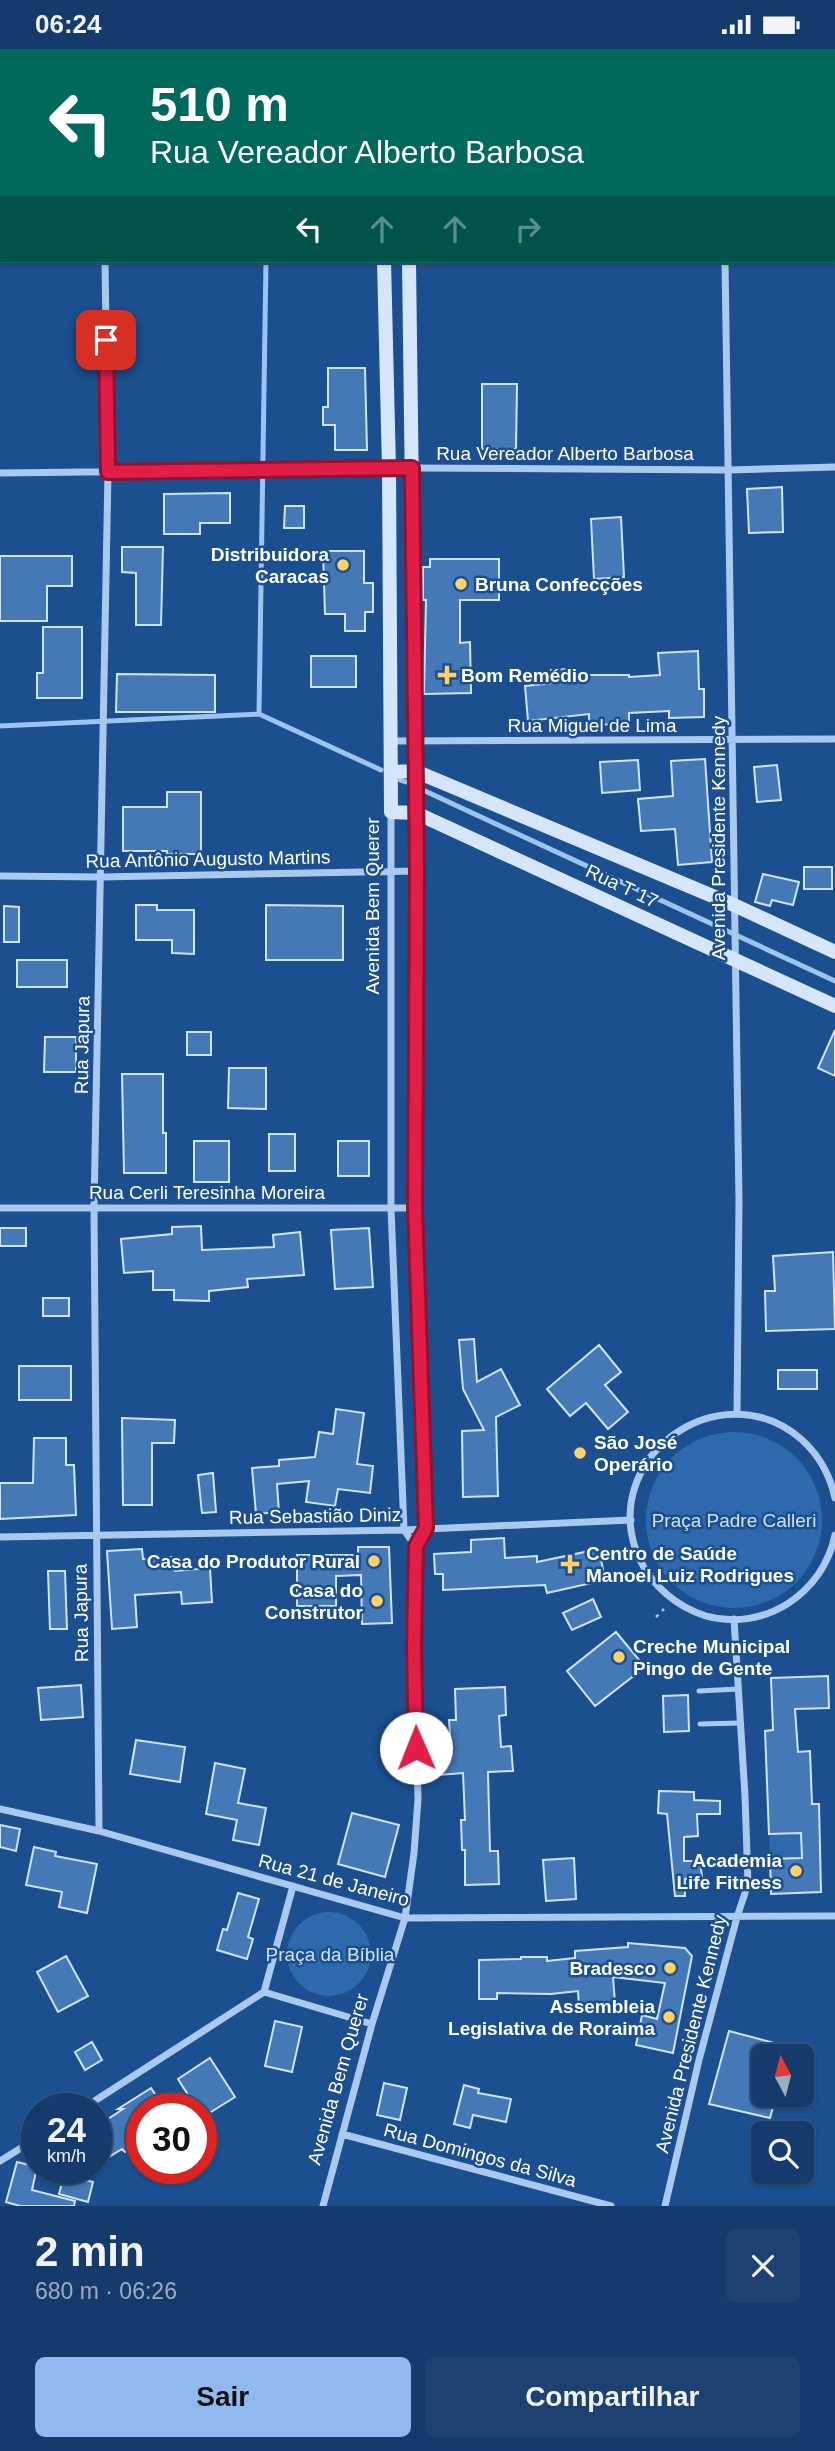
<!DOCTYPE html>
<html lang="pt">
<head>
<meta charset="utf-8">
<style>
  :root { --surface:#143b6b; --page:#1d4271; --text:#f1f3f6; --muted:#9dadc1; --line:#33557e; --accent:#90b9f0 }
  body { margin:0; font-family:Arial,sans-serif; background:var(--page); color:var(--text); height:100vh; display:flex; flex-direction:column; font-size:26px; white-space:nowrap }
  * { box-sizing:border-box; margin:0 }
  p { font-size:23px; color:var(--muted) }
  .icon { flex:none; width:38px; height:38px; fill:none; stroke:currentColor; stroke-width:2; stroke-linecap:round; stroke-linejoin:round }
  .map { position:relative; height:2157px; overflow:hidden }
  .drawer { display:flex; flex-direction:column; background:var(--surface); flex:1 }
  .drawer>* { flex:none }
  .guide { position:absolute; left:0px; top:0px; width:836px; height:214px; box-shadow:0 2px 5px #0004,0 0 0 2px var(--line); background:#00695c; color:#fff; overflow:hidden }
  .needle { width:46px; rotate:353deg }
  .fabs { position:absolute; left:751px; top:1995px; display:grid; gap:14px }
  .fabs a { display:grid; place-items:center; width:63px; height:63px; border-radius:10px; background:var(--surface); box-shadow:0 2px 5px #0004,0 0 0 2px var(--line); font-size:35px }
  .speed { position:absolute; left:21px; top:2044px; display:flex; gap:14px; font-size:35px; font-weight:700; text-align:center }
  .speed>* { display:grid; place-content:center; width:91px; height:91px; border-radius:50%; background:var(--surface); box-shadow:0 2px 5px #0004,0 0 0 2px var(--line); line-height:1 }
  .speed small { font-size:18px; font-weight:400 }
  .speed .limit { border:10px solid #d22; background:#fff; color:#111 }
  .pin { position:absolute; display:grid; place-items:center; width:60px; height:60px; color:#fff; margin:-30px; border-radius:14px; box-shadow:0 4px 10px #0006 }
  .me { position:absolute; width:77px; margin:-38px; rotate:359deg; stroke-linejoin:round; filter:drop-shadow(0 0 5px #0008) }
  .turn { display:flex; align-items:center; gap:24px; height:147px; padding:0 35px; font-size:32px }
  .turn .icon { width:91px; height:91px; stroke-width:2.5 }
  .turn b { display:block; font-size:49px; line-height:60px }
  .lanes { display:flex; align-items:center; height:66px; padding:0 35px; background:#0003; justify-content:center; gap:35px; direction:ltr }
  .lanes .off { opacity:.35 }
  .round { display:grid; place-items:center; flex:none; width:74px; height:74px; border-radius:10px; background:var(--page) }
  .head { display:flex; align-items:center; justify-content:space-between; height:119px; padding:0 35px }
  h1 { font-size:42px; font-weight:700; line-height:52px }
  .cta { display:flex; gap:14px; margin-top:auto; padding:14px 35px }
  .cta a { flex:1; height:80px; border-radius:10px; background:var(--accent); color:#111; font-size:28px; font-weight:700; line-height:80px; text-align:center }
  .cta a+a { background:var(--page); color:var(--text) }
  .status { display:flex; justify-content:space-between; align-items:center; height:49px; padding:0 35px; background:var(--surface); direction:ltr }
  .status svg { height:19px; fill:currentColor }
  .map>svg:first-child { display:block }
  .green { fill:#2e69ad }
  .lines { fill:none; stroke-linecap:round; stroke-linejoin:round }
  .stream { stroke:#9cc4f0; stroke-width:5 }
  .building { fill:#4478b7; stroke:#cfe3fa; stroke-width:2 }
  .path { stroke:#a9c9ee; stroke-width:2.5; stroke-dasharray:3.5 5; stroke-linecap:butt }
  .lane { stroke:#a9c9ee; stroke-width:5 }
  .street { stroke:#a9c9ee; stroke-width:7 }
  .secondary { stroke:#d6e6fa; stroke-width:14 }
  .route-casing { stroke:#92132f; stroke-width:18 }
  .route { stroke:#e11d48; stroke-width:12 }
  .poi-dot { fill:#ffd166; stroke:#1b4f8f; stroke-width:2.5 }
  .labels { text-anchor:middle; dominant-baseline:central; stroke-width:5; stroke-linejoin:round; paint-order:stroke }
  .street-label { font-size:19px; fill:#fff; stroke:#1b4f8f }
  .poi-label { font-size:19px; font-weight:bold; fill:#fff; stroke:#1b4f8f; text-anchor:end }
  .park-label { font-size:19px; fill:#cfe3fa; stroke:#1b4f8f }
</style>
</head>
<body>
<div class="status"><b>06:24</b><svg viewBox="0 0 49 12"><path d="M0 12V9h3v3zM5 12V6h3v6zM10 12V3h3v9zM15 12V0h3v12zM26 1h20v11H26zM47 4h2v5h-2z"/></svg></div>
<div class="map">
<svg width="835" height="2157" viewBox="0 0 835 2157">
  <rect width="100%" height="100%" fill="#1b4f8f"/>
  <!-- green -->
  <path class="green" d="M646 1471a88 88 0 1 1 176 0a88 88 0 1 1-176 0Z
    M801,1784L802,1809L770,1810L769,1785Z
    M287 1905a42 42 0 1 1 84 0a42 42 0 1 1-84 0Z"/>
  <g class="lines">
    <!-- stream -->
    <path class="stream" d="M269,2V0
      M259,665L266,212
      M0,677L259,665L381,721
      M400,731L406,733
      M425,742L835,932"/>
  </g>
  <!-- building -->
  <path class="building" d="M328,319H365L367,401H335V376H323V358H328Z
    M482,335H517L516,400H482Z
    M782,438L783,483L749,484L747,440Z
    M230,444V474H200V485H164V445Z
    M285,457H304V479H284Z
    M621,468L624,528L594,530L591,470Z
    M122,498H163L161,576H136V524L122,523Z
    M323,502H364V534H373V563H365V582H345V565H325Z
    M0,507H72V537H47V572H0Z
    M430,510H499V551H460V594L470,593L471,644L424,645L426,551H423V518H430Z
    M43,578H82V649H37V624H43Z
    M698,602L699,640H704V668L669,669V662L629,664V676L589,675V665L528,672L525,637L552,634L551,621L570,620L571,626H629V628L660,626L658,604Z
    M311,607H356V638H311Z
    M117,625L215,626V663H116Z
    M705,710L712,813L678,816L675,780L641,782L638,750L673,747L671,712Z
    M638,711L640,741L602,744L600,713Z
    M777,716L781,751L757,753L754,718Z
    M167,743H201V805H167V802H123V758H167Z
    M804,818H832V840H804Z
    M763,825L799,833L793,856L772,851L770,857L755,853Z
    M136,856H157V861H194V905L172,904V891H136Z
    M266,856L343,857V911H266Z
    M4,857L19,858V893H4Z
    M17,911H67V938H17Z
    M835,981V1027L818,1019Z
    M187,983H211V1006H187Z
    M45,988H76V1023H44Z
    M229,1019H266V1060L228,1059Z
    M122,1025H163V1084H166V1124H124Z
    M269,1085H295V1122H269Z
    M194,1092H229V1133H194Z
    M338,1092H369V1127H338Z
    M201,1177L202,1201L274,1198L273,1186L300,1183L304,1226L247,1230L248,1238L209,1242V1252L174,1251V1241H153V1222L124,1224L121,1190L172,1185V1178Z
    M0,1179H26V1197H0Z
    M369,1179L373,1238L335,1240L331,1181Z
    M833,1203L835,1280L766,1282L765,1242H775L773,1207Z
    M43,1249H69V1267H43Z
    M474,1290L477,1333L501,1320L520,1356L496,1368L498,1447L463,1448L462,1382L484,1381L463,1340L459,1291Z
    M599,1296L621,1323L605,1336L628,1363L608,1380L586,1354L570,1367L547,1340Z
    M19,1317H71V1351H19Z
    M778,1321H817V1340H778Z
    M336,1360L364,1364L357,1415L373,1417L370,1444L338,1440L335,1457L306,1453L309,1432L277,1435L279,1463L256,1465L252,1419L279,1417V1411L315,1408L319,1383L333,1385Z
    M122,1369L175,1371L174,1394H152V1456H123Z
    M34,1389H66V1416H74L76,1466L0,1470V1434H33Z
    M213,1424L216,1463L202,1464L198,1426Z
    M504,1489L505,1509L537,1507V1513L599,1500L605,1531L547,1544L545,1536L443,1541V1525H435L434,1505L471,1503V1491Z
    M358,1498H389L392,1574L362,1575L361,1526L336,1527V1557H297V1506H358Z
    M142,1500L143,1510L174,1508L175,1522L210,1519L212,1553L182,1555L181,1543L135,1546L137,1578L112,1580L107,1502Z
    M48,1522H65L67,1580H50Z
    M593,1550L601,1568L572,1581L563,1564Z
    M616,1583L645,1618L595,1657L567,1622Z
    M828,1627L829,1659L795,1660L798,1703L810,1702L812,1755H819L821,1843L771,1845L770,1810L802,1809L801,1784L769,1785L765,1682L773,1681L771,1629Z
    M81,1636L83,1668L41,1671L38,1639Z
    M505,1638L506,1666L499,1667L501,1698L511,1697L513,1722L488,1723L490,1802H498L499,1835L465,1836V1801H462L461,1771H465L463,1724L439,1726L437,1701L451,1700L449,1671H456L455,1640Z
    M688,1646L689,1682L664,1683L663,1647Z
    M136,1691L185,1698L180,1733L130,1725Z
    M215,1714L245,1720L238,1754L266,1759L259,1796L233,1791L237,1771L206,1765Z
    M659,1742L694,1743V1751L720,1752V1765H697L698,1787L684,1788V1812H700L702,1828L685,1830V1847H675L667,1765L658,1764Z
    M352,1764L399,1776L385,1828L338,1815Z
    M0,1776L20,1780L16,1802L0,1798Z
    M34,1798L56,1803L55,1807L97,1815L87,1864L59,1858L62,1843L26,1836Z
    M574,1809L576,1850L546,1852L543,1811Z
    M238,1844L259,1850L248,1888L253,1890L247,1910L217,1901L223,1880L227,1881Z
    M628,1894L685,1899L692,1907L673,2004L636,1996L642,1966L657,1970L665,1934L613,1928L615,1954L579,1957L578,1942L551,1945L497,1944V1950H479V1911L521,1910V1908H547V1912L575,1909V1902L628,1898Z
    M66,1907L88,1947L58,1963L37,1923Z
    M275,1972L302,1978L292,2023L265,2017Z
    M729,1982L808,2003L807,2007H763V2046L776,2047L770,2069L709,2055Z
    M92,1993L102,2011L85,2021L75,2003Z
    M210,2009L235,2048L203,2068L201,2060H197L178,2030Z
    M384,2034L407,2039L400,2071L377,2066Z
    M464,2036L479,2040L478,2044L511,2050L506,2073L473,2066L470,2079L454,2075Z
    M151,2039L165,2060H142V2093L125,2103L122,2100L104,2111L96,2100V2078L123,2060H118Z
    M17,2113L37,2118L32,2141L75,2152L74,2157H20L6,2153Z
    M64,2126L93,2133L88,2153L59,2145Z"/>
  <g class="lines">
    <!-- path -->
    <path class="path" d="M656,1568L664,1560
      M760,1835L771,1836"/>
    <!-- lane -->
    <path class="lane" d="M699,1642L738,1640
      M700,1675L740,1674"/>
    <!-- street -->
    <path class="street" d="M106,0V2
      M720,0V2
      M0,203H2
      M725,212L739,1152L737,1365
      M0,424L412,419L729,421L835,418
      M391,692L835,690
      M391,763V1159L404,1481L416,1498
      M0,827L101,828L417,822
      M0,1159H415
      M835,1449C830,1426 819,1406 801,1390C719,1320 596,1410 639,1509C652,1537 677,1558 706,1567C764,1583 823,1545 835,1486
      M0,1488L404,1481L631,1471
      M0,1760L99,1782L405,1869L835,1867
      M99,1782L94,1159L108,423L105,212
      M293,1837L264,1943L372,1975
      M82,2060L264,1943
      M342,2085L611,2157
      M0,2112L37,2089
      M323,2157L372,1975L405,1869L414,1804L418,1750L414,1596L416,1498L426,1479L415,1159L416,764
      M665,2157L699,2011L737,1868L748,1835L745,1747L734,1570"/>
    <!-- secondary -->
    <path class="secondary" d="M379,0V2
      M405,0V2
      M384,212L389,419L391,763L416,764L835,957
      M409,212L416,764
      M391,723L415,722L734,856L835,903"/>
  </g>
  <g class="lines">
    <!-- route casing -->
    <g class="route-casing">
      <path id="route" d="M106,291L108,423L412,419L417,822L415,1159L426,1479L416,1497L414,1596L416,1699"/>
    </g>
    <!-- route -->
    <use href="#route" class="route"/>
  </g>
  <!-- markers -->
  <g class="poi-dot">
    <circle cx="343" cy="516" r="7"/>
    <circle cx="461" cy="535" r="7"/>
    <path d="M443.5 615.5h7v7h7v7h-7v7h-7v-7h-7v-7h7z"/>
    <circle cx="580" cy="1404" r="7"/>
    <circle cx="374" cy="1512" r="7"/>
    <path d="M566.5 1504.5h7v7h7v7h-7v7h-7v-7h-7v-7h7z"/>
    <circle cx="377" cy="1552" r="7"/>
    <circle cx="619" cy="1608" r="7"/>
    <circle cx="796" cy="1822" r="7"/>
    <circle cx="670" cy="1919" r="7"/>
    <circle cx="669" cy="1968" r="7"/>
  </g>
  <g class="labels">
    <!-- street labels -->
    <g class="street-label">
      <text x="565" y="404">Rua Vereador Alberto Barbosa</text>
      <text x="592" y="676">Rua Miguel de Lima</text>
      <text transform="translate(718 789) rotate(-90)">Avenida Presidente Kennedy</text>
      <text transform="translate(208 810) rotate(-1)">Rua Antônio Augusto Martins</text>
      <text transform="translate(622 837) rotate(25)">Rua T 17</text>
      <text transform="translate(372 857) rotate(-90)">Avenida Bem Querer</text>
      <text transform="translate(82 996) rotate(-89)">Rua Japura</text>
      <text x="207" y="1143">Rua Cerli Teresinha Moreira</text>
      <text transform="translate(315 1467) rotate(-1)">Rua Sebastião Diniz</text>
      <text transform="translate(81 1564) rotate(-91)">Rua Japura</text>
      <text transform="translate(334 1831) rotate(15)">Rua 21 de Janeiro</text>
      <text transform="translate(691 1985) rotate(-76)">Avenida Presidente Kennedy</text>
      <text transform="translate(338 2030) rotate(-74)">Avenida Bem Querer</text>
      <text transform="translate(480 2106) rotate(15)">Rua Domingos da Silva</text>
    </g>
    <!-- poi labels -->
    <g class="poi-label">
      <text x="329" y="505">Distribuidora<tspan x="329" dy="22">Caracas</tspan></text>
      <text x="475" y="535" text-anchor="start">Bruna Confecções</text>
      <text x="461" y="626" text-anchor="start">Bom Remédio</text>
      <text x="594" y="1393" text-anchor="start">São José<tspan x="594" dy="22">Operário</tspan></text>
      <text x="586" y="1504" text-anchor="start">Centro de Saúde<tspan x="586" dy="22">Manoel Luiz Rodrigues</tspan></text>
      <text x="360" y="1512">Casa do Produtor Rural</text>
      <text x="363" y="1541">Casa do<tspan x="363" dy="22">Construtor</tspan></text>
      <text x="633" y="1597" text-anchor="start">Creche Municipal<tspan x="633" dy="22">Pingo de Gente</tspan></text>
      <text x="782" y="1811">Academia<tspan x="782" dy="22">Life Fitness</tspan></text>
      <text x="656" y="1919">Bradesco</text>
      <text x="655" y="1957">Assembleia<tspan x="655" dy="22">Legislativa de Roraima</tspan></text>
    </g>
    <!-- park labels -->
    <g class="park-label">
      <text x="734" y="1471">Praça Padre Calleri</text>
      <text x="330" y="1905">Praça da Bíblia</text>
    </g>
  </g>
</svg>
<div class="fabs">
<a><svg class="needle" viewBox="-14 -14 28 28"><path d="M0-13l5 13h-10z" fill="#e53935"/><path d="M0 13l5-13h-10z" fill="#9dadc1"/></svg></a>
<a><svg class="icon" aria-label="search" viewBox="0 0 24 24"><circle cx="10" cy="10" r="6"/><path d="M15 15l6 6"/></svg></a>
</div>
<div class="speed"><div>24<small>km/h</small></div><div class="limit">30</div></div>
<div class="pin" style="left:106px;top:291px;background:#d93025"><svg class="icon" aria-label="arrive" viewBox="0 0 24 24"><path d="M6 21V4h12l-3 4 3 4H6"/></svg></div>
<svg class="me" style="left:416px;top:1699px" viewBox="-20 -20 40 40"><circle r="19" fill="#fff"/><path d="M0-13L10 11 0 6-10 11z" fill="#e11d48"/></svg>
<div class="guide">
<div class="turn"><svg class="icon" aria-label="left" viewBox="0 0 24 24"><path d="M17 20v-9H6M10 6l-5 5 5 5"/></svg><div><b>510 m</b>Rua Vereador Alberto Barbosa</div></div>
<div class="lanes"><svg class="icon" aria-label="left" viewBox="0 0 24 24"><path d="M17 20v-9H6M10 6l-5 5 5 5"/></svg><svg class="icon off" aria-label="ahead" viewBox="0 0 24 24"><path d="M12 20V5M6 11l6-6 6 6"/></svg><svg class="icon off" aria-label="ahead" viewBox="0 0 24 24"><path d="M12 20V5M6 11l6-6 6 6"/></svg><svg class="icon off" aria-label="right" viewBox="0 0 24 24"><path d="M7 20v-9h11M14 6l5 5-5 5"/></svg></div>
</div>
</div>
<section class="drawer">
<div class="head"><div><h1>2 min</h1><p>680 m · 06:26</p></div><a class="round"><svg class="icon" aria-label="close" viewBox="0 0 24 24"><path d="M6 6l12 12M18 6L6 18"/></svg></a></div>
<div class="cta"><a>Sair</a><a>Compartilhar</a></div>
</section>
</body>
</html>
